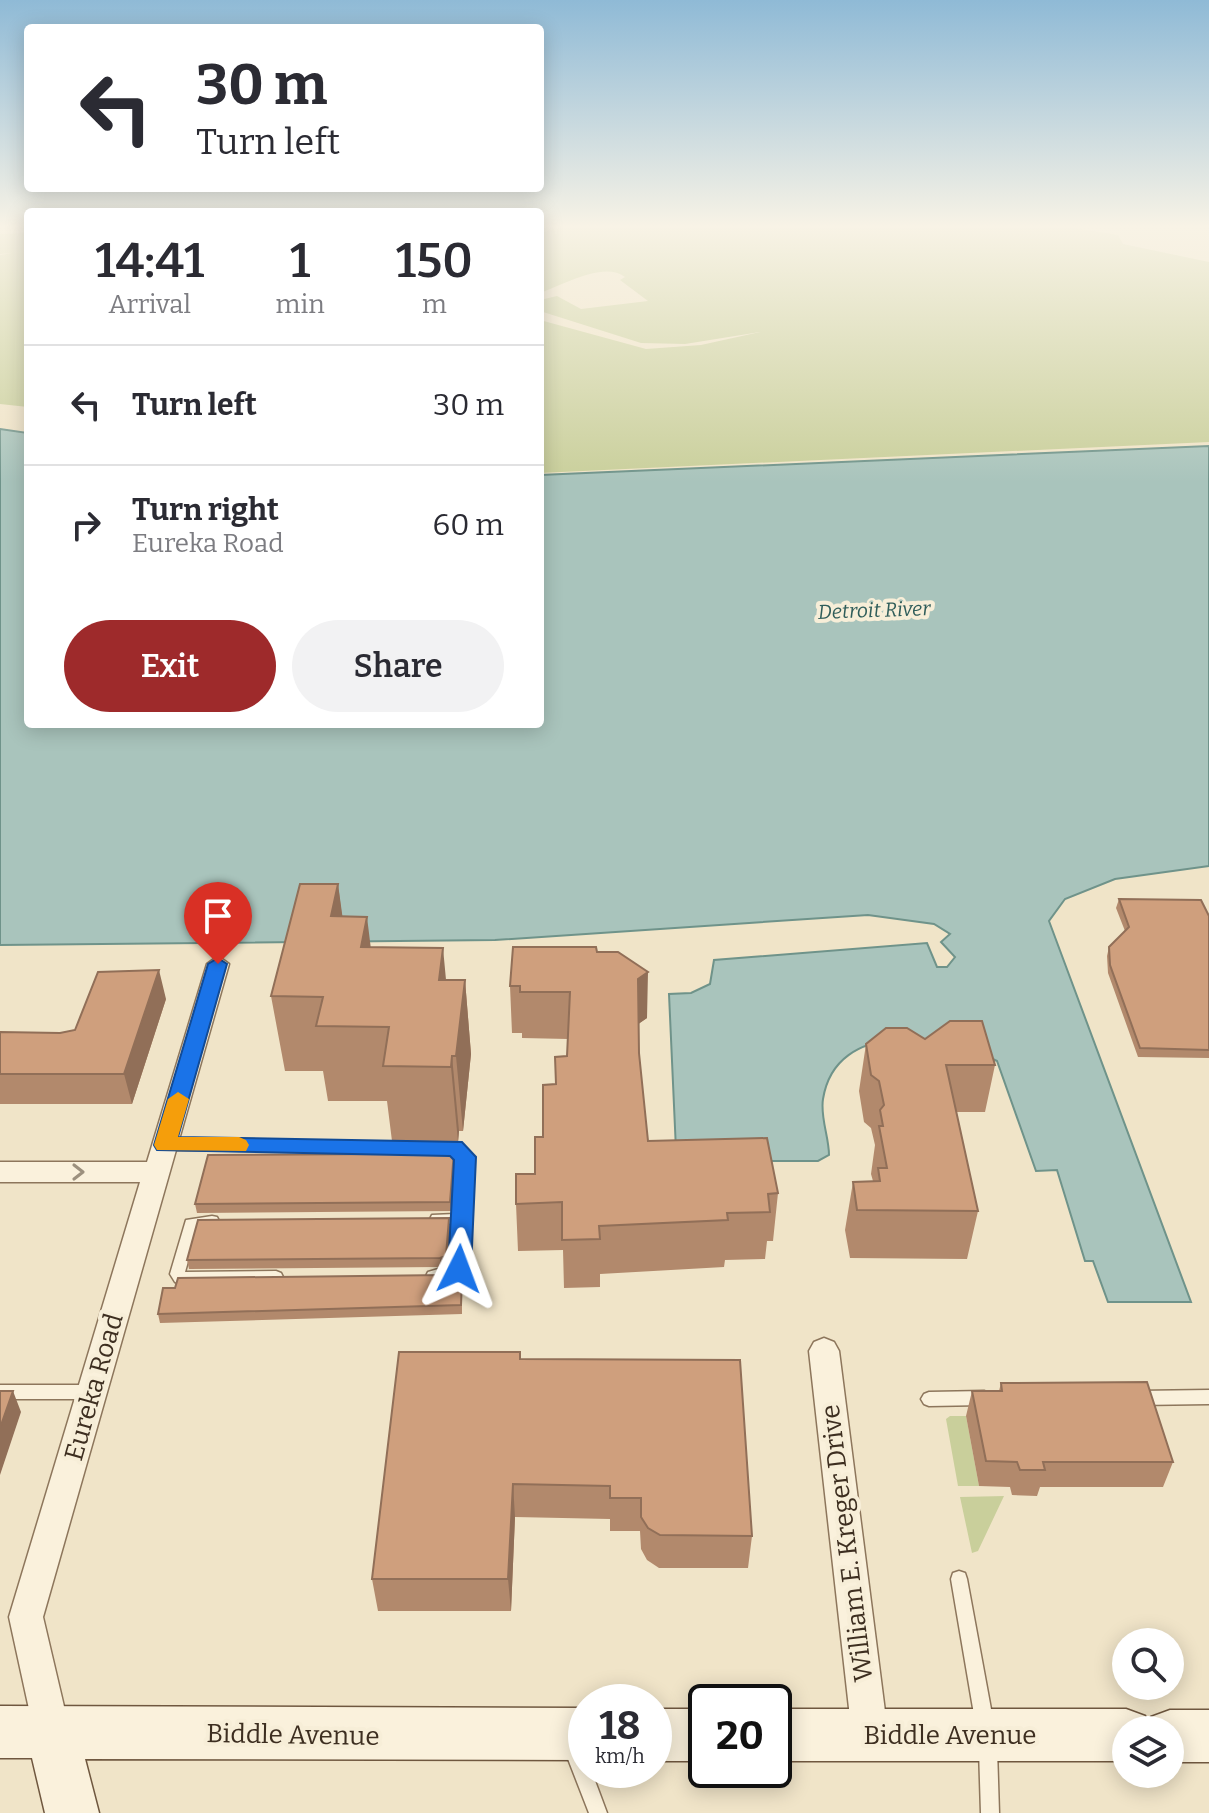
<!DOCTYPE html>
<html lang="en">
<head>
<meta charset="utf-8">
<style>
  :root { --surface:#fff; --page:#f2f2f3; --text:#2b2b33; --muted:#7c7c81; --line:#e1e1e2; --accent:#9e2a2b }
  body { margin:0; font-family:Bitter,serif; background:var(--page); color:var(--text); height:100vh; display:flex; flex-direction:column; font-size:30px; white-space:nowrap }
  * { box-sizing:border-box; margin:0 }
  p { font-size:26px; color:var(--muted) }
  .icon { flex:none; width:44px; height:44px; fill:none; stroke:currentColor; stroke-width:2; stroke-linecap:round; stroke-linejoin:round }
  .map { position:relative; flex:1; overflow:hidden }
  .drawer { position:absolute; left:24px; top:208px; width:520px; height:520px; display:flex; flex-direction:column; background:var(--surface); border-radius:8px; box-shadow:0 4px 20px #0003 }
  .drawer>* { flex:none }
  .banner { position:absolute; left:24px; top:24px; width:520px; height:168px; border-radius:8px; box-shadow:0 4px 20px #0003; background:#fff; color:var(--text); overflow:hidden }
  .controls { position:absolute; left:1112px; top:1628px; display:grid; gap:16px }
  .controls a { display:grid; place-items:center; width:72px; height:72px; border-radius:50%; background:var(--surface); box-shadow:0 4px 20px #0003; font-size:40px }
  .speed { position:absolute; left:568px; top:1684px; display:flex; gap:16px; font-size:40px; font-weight:700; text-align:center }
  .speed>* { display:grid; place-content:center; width:104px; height:104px; border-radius:50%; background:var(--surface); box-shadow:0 4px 20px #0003; line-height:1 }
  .speed small { font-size:20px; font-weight:400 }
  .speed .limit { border:4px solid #111; border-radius:12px; background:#fff; color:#111 }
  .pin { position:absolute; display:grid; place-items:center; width:68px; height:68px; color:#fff; margin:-82px -34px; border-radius:50% 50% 50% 0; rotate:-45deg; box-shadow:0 0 8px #0007 }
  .pin .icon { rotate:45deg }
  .me { position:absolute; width:88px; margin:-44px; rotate:3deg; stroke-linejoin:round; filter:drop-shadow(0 0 6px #0008) }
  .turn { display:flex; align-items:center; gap:28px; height:168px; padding:0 40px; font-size:36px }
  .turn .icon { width:104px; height:104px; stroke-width:2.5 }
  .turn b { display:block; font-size:56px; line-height:68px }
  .eta { display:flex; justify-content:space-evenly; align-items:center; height:136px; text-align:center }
  .eta b { font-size:48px; font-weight:600; line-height:56px }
  .button { display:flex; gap:16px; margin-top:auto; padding:16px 40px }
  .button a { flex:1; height:92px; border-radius:48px; background:var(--accent); color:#fff; font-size:32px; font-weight:600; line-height:92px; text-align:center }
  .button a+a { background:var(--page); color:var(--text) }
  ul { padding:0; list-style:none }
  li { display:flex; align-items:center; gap:24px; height:120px; padding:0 40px; border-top:2px solid var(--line) }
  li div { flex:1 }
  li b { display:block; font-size:30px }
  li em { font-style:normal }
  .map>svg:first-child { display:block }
  .green { fill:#c9cf9b }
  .water { fill:#a9c4bc; stroke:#6f938a; stroke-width:2 }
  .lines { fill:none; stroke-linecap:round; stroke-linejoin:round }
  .service-casing { stroke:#8d765c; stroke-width:3 }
  .minor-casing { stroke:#8d765c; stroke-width:3 }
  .secondary-casing { stroke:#6f573f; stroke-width:3 }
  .service { fill:#faf1dc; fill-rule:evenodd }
  .minor { fill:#faf1dc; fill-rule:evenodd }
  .secondary { fill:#faf1dc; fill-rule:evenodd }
  .wall { fill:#b2896c }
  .shaded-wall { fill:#916f58 }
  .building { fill:#cf9f7d; stroke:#916f58; stroke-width:2 }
  .oneway { stroke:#9c907e }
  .route { fill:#1a73e8; stroke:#114b97; stroke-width:2 }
  .slow { fill:#f59e0b }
  .labels { text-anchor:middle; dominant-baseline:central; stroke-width:8; stroke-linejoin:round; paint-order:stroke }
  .far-water-label { font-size:20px; font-style:italic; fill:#2f5d5a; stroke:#f7eed8 }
  .near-street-label { font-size:26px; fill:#3d2e20; stroke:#f7eed8 }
</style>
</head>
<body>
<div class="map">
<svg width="1209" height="1813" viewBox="0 0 1209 1813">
  <rect width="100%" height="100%" fill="#f0e4c8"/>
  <!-- green -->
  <path class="green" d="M540,228H1075L1118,235L1123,244L1209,262V442L540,473V320L646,349L701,345L760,332L685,344L641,343L540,311V300L557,296L581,309L648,301L620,280L625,277C604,261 563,285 540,293Z
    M28,233V407L0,404V255L12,253L0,254V234Z
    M950,1416H966L979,1486H958L946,1419Z
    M1004,1496L978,1551L972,1553L960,1497Z"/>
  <!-- water -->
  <path class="water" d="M0,429L28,433V724H540V475L1209,446V866L1115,879L1065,899L1049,921L1191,1302H1108L1093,1261H1085L1057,1170L1036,1171L997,1061C946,1034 836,1018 823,1099C820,1117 829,1137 829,1155L818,1161H690L676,1150L669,994L691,993L710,984L714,960L927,943L937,967H947L955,957L941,942L950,934L934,924L868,915L495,940L0,945Z"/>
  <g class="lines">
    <!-- service casing -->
    <g class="service-casing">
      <path id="service" d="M166,1140L404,1142L409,1144L411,1147L409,1150L404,1152L166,1150L161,1148L159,1145L161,1142Z
        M438,1143L460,1145L472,1157L466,1269L464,1273L433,1282L428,1280L426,1276L428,1272L452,1265L455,1224L432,1223L430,1219L432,1215L455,1214L458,1159L452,1153L433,1151L431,1148L433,1145Z
        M212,1216L217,1217L219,1221L217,1225L197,1229L185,1272L276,1271L281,1273L283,1277L281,1281L276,1283L180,1284L175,1282L170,1274L186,1220Z
        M0,1385H89L94,1387L97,1392L94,1397L89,1399H0Z
        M1209,1390V1404L1138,1405L1133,1403L1130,1398L1133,1393L1138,1391Z
        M984,1391L989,1393L992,1398L989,1403L984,1405L929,1406L924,1404L921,1399L924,1394L929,1392Z
        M959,1571L965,1573L967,1579L993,1720L990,1726L984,1729L978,1726L975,1720L951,1579L953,1573Z
        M572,1737L578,1740L586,1758V1770H591L607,1813H589L563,1746L566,1740Z
        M988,1740L994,1743L997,1749L999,1813H981L979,1749L982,1743Z"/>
    </g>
    <!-- minor casing -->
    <g class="minor-casing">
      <path id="minor" d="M218,956L229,964L43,1617L70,1732L65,1745L52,1750L39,1745L34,1732L9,1617L140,1182H0V1162H147L207,964Z
        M824,1338L834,1342L839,1351L888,1735L883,1748L870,1753L857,1748L852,1735L809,1351L814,1342Z"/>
    </g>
    <!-- secondary casing -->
    <g class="secondary-casing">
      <path id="secondary" d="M0,1706L586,1708V1760L85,1759L99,1813H45L32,1758H0Z
        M654,1709H706V1761H654Z
        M774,1709H1126L1145,1716L1148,1725L1151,1717L1170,1710H1209V1762H1170V1730H1126V1761H774Z"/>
    </g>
    <!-- service -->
    <use href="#service" class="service"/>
    <!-- minor -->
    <use href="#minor" class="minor"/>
    <!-- secondary -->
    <use href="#secondary" class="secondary"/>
  </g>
  <!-- wall -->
  <path class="wall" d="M338,884L342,917L370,947L446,980H465L471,1054L463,1131H459L458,1142L392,1141L387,1101H328L323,1071H285L271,996Z
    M1119,899L1209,916V1058L1138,1057L1108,973L1107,956L1109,947L1125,931L1116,908Z
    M597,952L647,1018L638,1024L639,1053L648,1141L778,1193L773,1241H767L765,1259L725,1260L724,1267L600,1274V1287L564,1288L563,1250L518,1251L516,1204L535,1174L555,1084L567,1056L568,1039L522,1038V1033H512L510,986Z
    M166,999L132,1104H0V1032L60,1033L75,1030Z
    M925,1039L995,1065L985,1112H956L978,1211L967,1259L850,1258L845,1230L853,1182L873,1181L871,1174L875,1145L871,1128L864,1122L859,1091L866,1044Z
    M455,1160L451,1211L197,1213L195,1204Z
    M450,1227L447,1265L440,1267L189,1269L187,1260Z
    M445,1275L446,1280L462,1279V1314L160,1323L158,1314Z
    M520,1352L521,1359L752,1536L748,1568H659L647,1560L641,1549L640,1531H610V1519L515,1517L511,1611H378L372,1579Z
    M1001,1383L1173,1462L1163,1487H1040L1037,1496L1012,1495L1010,1487L979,1486L966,1416L972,1391H999Z"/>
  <!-- shaded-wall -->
  <path class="shaded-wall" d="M338,884L348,957L331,916Z
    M367,917L376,990L361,947Z
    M443,948L450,1022L439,980Z
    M159,970L166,999L132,1104L124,1074Z
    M648,972L647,1018L637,1025L638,979Z
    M465,980L471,1054L463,1131L456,1056Z
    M452,1056L459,1131L458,1142L451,1067Z
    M454,1151L455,1160L451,1211L450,1202Z
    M449,1218L450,1227L447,1265L440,1267V1258Z
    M13,1391L21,1412L0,1475V1428Z
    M513,1484L515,1517L511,1611L508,1579Z"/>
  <!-- building -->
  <path class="building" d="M300,884H338L331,916L367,917L361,947L443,948L439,980H465L456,1056H452L451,1067L383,1066L389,1027L316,1026L323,997L271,996Z
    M1119,899L1201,900L1209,916V1050L1140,1048L1110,965L1109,947L1129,927Z
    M513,947H596L597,952H618L648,972L638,979L639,1053L648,1141L767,1138L778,1193L768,1194L770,1212L727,1213L728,1220L599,1226L600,1239L562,1240V1202L516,1204V1174H535V1137H543V1085L556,1084L555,1057L567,1056L570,992H520V986H510Z
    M159,970L124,1074H0V1032L60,1033L75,1030L98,972Z
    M950,1021H982L995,1065H946L978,1211L857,1210L853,1182L880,1181L878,1168H887L879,1126H883L880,1110L884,1105L879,1081L871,1075L866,1044L886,1028H907L925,1039Z
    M389,1147H450L454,1151L450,1202L195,1204L208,1155L388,1154Z
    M449,1218L446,1256L440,1258L187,1260L198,1220Z
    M445,1275V1280L462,1279L461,1305L158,1314L163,1288H175L178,1278Z
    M399,1352H520V1359L740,1360L752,1536L660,1535L648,1528L641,1517V1498H610V1486L513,1484L508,1579H372Z
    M1147,1382L1173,1462H1043L1045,1470H1020L1017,1462L986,1461L972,1391H1002L1001,1383Z
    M0,1391H13L0,1428Z"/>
  <!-- one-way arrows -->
  <defs><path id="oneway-chevron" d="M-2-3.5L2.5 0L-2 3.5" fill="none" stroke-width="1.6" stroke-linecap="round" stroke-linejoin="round" transform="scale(2)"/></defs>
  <use class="oneway" href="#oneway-chevron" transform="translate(78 1172)"/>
  <!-- sky -->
  <linearGradient id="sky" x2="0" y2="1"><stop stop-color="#8fbad6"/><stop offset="0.47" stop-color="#f8f3e6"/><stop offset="1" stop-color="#f8f3e6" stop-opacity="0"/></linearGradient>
  <rect width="1209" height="482" fill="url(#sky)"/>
  <!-- route -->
  <path class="route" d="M218,958L227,964L178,1137L462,1142L476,1157L471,1269L468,1275H451L448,1269L454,1160L450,1156L157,1150L154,1145L208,964Z"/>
  <!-- slow -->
  <path class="slow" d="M178,1092L189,1099L178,1137H239L246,1140L249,1145L246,1151L157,1150L154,1145L168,1099Z"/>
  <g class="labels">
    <!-- far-water labels -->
    <g class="far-water-label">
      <text transform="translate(874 610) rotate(-2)">Detroit River</text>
    </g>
    <!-- near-street labels -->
    <g class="near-street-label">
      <text transform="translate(94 1387) rotate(-74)">Eureka Road</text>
      <text transform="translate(847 1543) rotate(-97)">William E. Kreger Drive</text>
      <text transform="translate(293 1735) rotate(1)">Biddle Avenue</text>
      <text x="950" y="1735">Biddle Avenue</text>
    </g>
  </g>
</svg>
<div class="controls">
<a><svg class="icon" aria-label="search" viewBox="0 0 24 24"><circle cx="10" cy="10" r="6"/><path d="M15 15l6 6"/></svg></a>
<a><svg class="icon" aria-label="layers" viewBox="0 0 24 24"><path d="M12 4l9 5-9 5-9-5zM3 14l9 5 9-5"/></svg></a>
</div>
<div class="speed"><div>18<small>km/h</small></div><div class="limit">20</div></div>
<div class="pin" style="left:218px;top:964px;background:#d93025"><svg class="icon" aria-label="arrive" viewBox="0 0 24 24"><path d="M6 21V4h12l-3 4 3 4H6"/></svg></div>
<svg class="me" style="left:459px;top:1269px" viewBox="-20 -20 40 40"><path d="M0-17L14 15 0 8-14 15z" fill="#1a73e8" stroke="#fff" stroke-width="4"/></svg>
<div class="banner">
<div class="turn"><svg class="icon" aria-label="left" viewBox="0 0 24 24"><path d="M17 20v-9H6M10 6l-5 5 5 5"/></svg><div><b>30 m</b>Turn left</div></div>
</div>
<section class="drawer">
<div class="eta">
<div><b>14:41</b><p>Arrival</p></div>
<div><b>1</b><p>min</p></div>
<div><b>150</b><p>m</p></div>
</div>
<ul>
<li><svg class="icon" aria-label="left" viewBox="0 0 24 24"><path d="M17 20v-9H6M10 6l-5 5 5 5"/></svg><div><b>Turn left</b></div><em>30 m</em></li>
<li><svg class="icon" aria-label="right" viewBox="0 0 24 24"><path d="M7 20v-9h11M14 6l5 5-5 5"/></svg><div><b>Turn right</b><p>Eureka Road</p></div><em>60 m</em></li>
</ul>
<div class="button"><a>Exit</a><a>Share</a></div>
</section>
</div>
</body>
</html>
